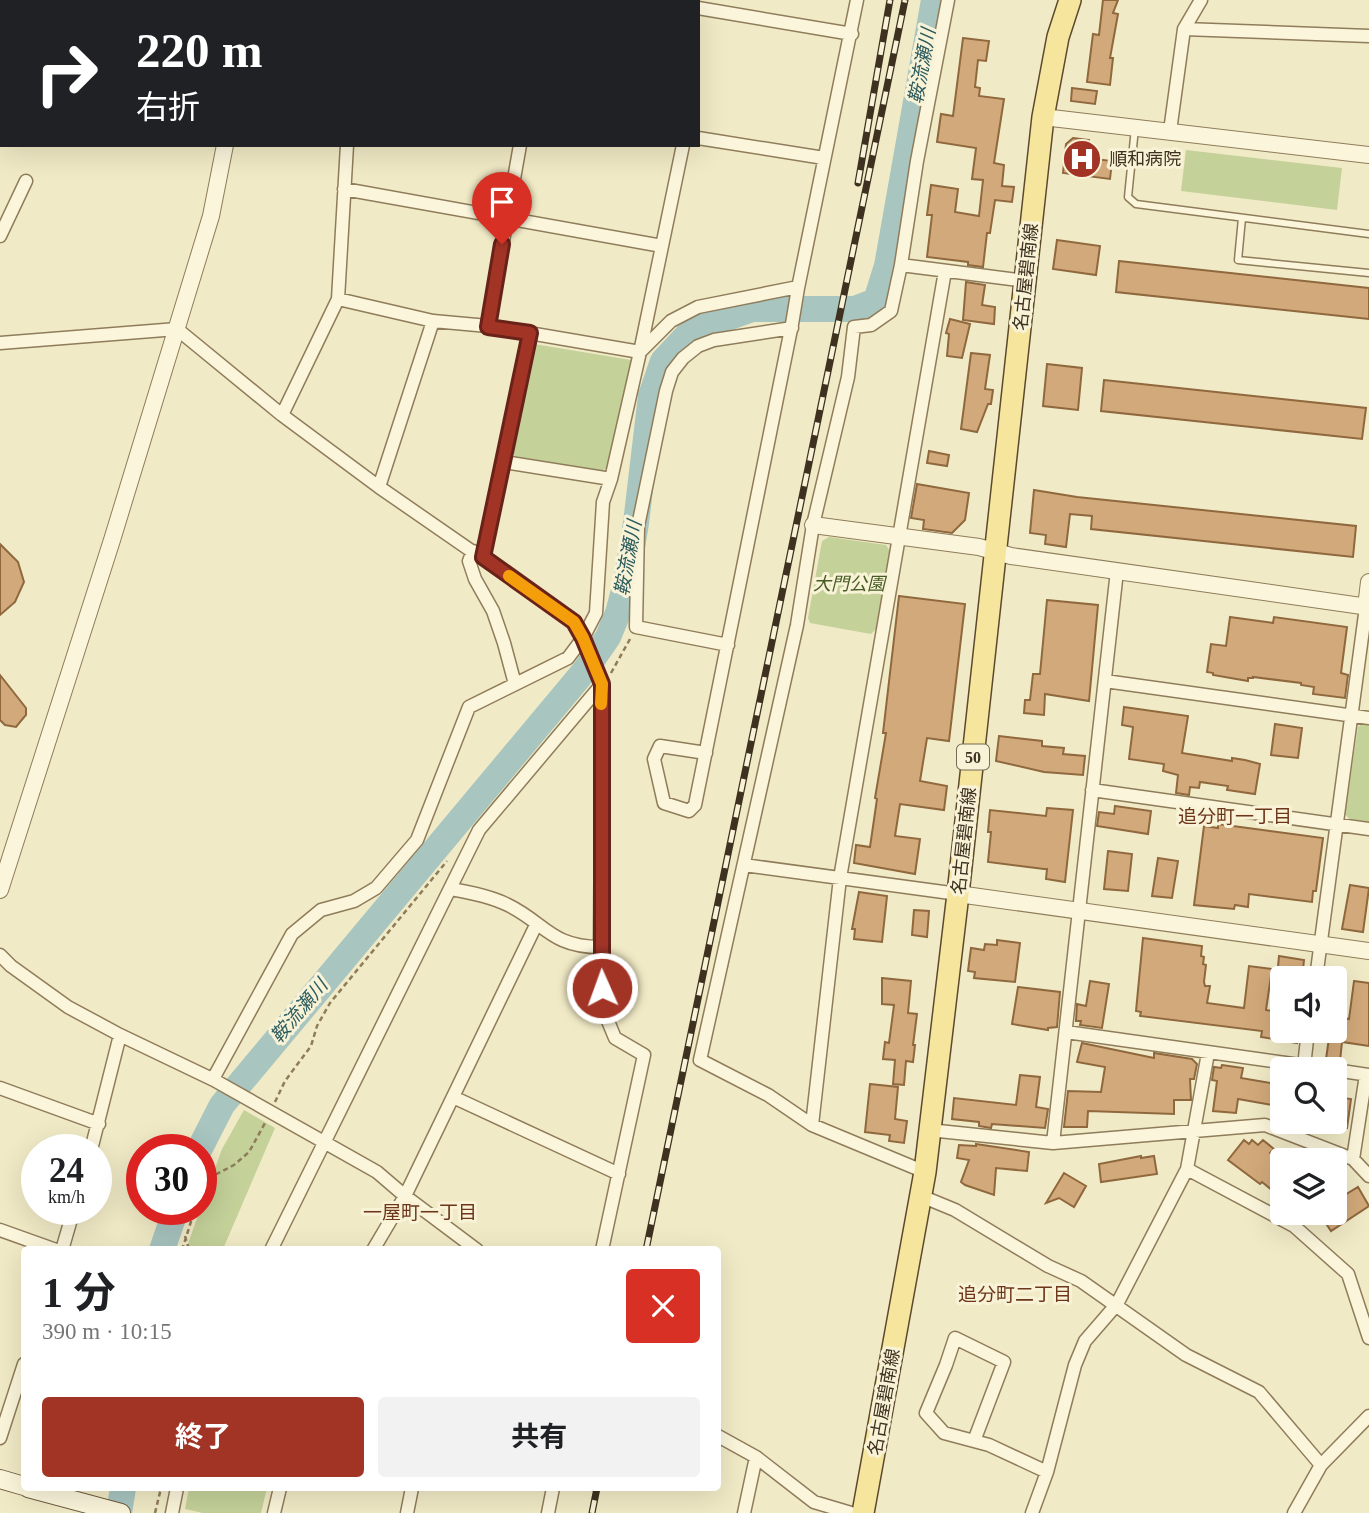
<!DOCTYPE html>
<html lang="ja">
<head>
<meta charset="utf-8">
<style>
  :root { --surface:#fff; --page:#f2f2f2; --text:#202124; --muted:#757577; --accent:#a23426 }
  body { margin:0; font-family:"Times New Roman","Noto Sans JP",serif; background:var(--page); color:var(--text); height:100vh; display:flex; flex-direction:column; font-size:26px; white-space:nowrap }
  * { box-sizing:border-box; margin:0 }
  p { font-size:23px; color:var(--muted) }
  .icon { flex:none; width:38px; height:38px; fill:none; stroke:currentColor; stroke-width:2; stroke-linecap:round; stroke-linejoin:round }
  .map { position:relative; flex:1; overflow:hidden }
  .drawer { position:absolute; left:21px; top:1246px; width:700px; height:245px; display:flex; flex-direction:column; background:var(--surface); border-radius:7px; box-shadow:0 7px 28px #0002 }
  .drawer>* { flex:none }
  .banner { position:absolute; left:0px; top:0px; width:700px; height:147px; box-shadow:0 7px 28px #0002; background:#202124; color:#fff; overflow:hidden }
  .controls { position:absolute; left:1270px; top:966px; display:grid; gap:14px }
  .controls a { display:grid; place-items:center; width:77px; height:77px; border-radius:7px; background:var(--surface); box-shadow:0 7px 28px #0002; font-size:35px }
  .speed { position:absolute; left:21px; top:1134px; display:flex; gap:14px; font-size:35px; font-weight:700; text-align:center }
  .speed>* { display:grid; place-content:center; width:91px; height:91px; border-radius:50%; background:var(--surface); box-shadow:0 7px 28px #0002; line-height:1 }
  .speed small { font-size:18px; font-weight:400 }
  .speed .limit { border:10px solid #d22; background:#fff; color:#111 }
  .pin { position:absolute; display:grid; place-items:center; width:60px; height:60px; color:#fff; margin:-72px -30px; border-radius:50% 50% 50% 0; rotate:-45deg; box-shadow:0 0 7px #0007 }
  .pin .icon { rotate:45deg }
  .me { position:absolute; width:77px; margin:-38px; rotate:358deg; stroke-linejoin:round; filter:drop-shadow(0 0 5px #0008) }
  .turn { display:flex; align-items:center; gap:24px; height:147px; padding:0 21px; font-size:32px }
  .turn .icon { width:91px; height:91px; stroke-width:2.5 }
  .turn b { display:block; font-size:49px; line-height:60px }
  .round { display:grid; place-items:center; flex:none; width:74px; height:74px; border-radius:7px; background:var(--page) }
  .head { display:flex; align-items:center; justify-content:space-between; height:119px; padding:0 21px }
  h1 { font-size:42px; font-weight:700; line-height:52px }
  .action { display:flex; gap:14px; margin-top:auto; padding:14px 21px }
  .action a { flex:1; height:80px; border-radius:7px; background:var(--accent); color:#fff; font-size:28px; font-weight:700; line-height:80px; text-align:center }
  .action a+a { background:var(--page); color:var(--text) }
  .map>svg:first-child { display:block }
  .green { fill:#c4d199 }
  .lines { fill:none; stroke-linecap:round; stroke-linejoin:round }
  .river { stroke:#a8c5c0; stroke-width:26 }
  .building { fill:#d2a97a; stroke:#8f683e; stroke-width:2 }
  .service-casing { stroke:#8f7c5a; stroke-width:9 }
  .minor-casing { stroke:#8f7c5a; stroke-width:15 }
  .tertiary-casing { stroke:#8f7c5a; stroke-width:18 }
  .secondary-casing { stroke:#705d3d; stroke-width:20 }
  .primary-casing { stroke:#5c492e; stroke-width:24 }
  .path { stroke:#8f7c5a; stroke-width:2.5; stroke-dasharray:5 3.5; stroke-linecap:butt }
  .service { stroke:#fbf5db; stroke-width:6 }
  .minor { stroke:#fbf5db; stroke-width:12 }
  .tertiary { stroke:#fbf5db; stroke-width:16 }
  .secondary { stroke:#fbf5db; stroke-width:18 }
  .primary { stroke:#f6e59d; stroke-width:21 }
  .rail-casing { stroke:#3e311f; stroke-width:7 }
  .rail { stroke:#f8f2d7; stroke-width:4.5; stroke-dasharray:13; stroke-linecap:butt }
  .route-casing { stroke:#692219; stroke-width:18 }
  .route { stroke:#a23426; stroke-width:12 }
  .slow { stroke:#f59e0b; stroke-width:12 }
  .labels { text-anchor:middle; dominant-baseline:central; stroke-width:6; stroke-linejoin:round; paint-order:stroke }
  .shield { fill:#f8f2d7; stroke:#766b56; stroke-width:2 }
  .shield-label { font-size:16px; font-weight:bold; fill:#3e311f }
  .poi-label { font-size:18px; fill:#3e311f; stroke:#f8f2d7; text-anchor:start }
  .street-label { font-size:18px; fill:#3e311f; stroke:#f8f2d7 }
  .park-label { font-size:18px; font-style:italic; fill:#475c24; stroke:#f8f2d7 }
  .water-label { font-size:19px; font-style:italic; fill:#2d5c5e; stroke:#f8f2d7 }
  .neighbourhood-label { font-size:19px; fill:#6d361b; stroke:#f8f2d7 }
</style>
</head>
<body>
<div class="map">
<svg width="1369" height="1513" viewBox="0 0 1369 1513">
  <rect width="100%" height="100%" fill="#f1eac6"/>
  <!-- green -->
  <path class="green" d="M1186,150L1342,168L1337,210L1181,191Z
    M534,344L631,360L607,467L602,472L515,458L513,451Z
    M829,537L886,545L890,551L876,629L871,634L810,623L808,618L822,541Z
    M1363,723L1369,724V823L1350,820L1345,814L1358,727Z
    M244,1110L275,1128L223,1249H186L222,1149Z
    M189,1488H267L261,1513H203L185,1509Z"/>
  <g class="lines">
    <!-- river -->
    <path class="river" d="M199,1150L222,1105L586,669L608,637L618,613L626,583L636,523L651,396L663,361L691,331L752,309H855L876,301L887,266L934,0
      M162,1250L176,1209
      M119,1513L123,1488"/>
  </g>
  <!-- building -->
  <path class="building" d="M1103,0H1118L1113,13L1118,14L1110,58H1113L1110,85L1087,82L1093,34L1099,35Z
    M963,38L989,41L986,61L978,60L975,87L980,88L979,96L1004,99L994,163L1004,165L1002,186L1014,187L1012,202L995,200L990,233H987L983,267L968,265V262L927,257L932,215H927L931,185L958,189L955,212L979,216L983,180L972,179L976,148L937,142L941,114L953,116Z
    M1072,88L1097,91L1095,104L1071,101Z
    M1073,138L1089,140L1087,158L1112,161L1110,179L1063,173L1066,144Z
    M1057,240L1100,246L1096,275L1053,269Z
    M1119,261L1369,288V319L1116,292Z
    M966,282L985,285L982,305L995,307L994,324L963,320Z
    M950,319L970,324L962,358L947,356L949,334L946,333Z
    M971,353L990,355L985,389L993,390L991,404H988L977,432L961,429Z
    M1047,364L1082,368L1078,410L1043,406Z
    M1104,380L1366,408L1362,439L1101,411Z
    M929,451L949,455L947,466L927,463Z
    M917,484L969,493L965,520L952,533L923,529L924,520L911,518Z
    M1034,490L1077,497L1356,526L1353,557L1091,529L1092,516L1070,514L1066,547L1045,544L1046,535L1030,533Z
    M0,544L18,562L24,582L15,602L0,615Z
    M899,596L965,604L949,741L927,738L920,781L947,786L944,810L900,804L895,836L920,839L915,874L854,863L856,845L870,847L877,799L875,798L886,733H883Z
    M1047,600L1098,605L1089,701L1045,694L1044,715L1024,713L1025,700H1030L1033,674H1040Z
    M1230,617L1273,623L1274,617L1347,627L1341,673L1348,675L1345,698L1313,694L1314,687L1301,685V683L1253,677V678H1248V681L1213,675V673L1207,672L1211,644L1226,646Z
    M0,675L26,708V715L16,727L5,725L0,720Z
    M1124,707L1188,716L1182,753L1232,761V758L1245,760L1260,764L1255,794L1227,790L1228,786L1200,782L1199,788L1190,787L1189,795L1176,793L1178,775L1163,771L1164,764L1129,759L1133,727L1122,725Z
    M1275,724L1302,728L1298,758L1271,755Z
    M999,736L1042,741V746L1064,748L1063,754L1085,756L1083,775L1044,772L996,761Z
    M1115,806L1151,811L1148,834L1097,826L1099,812L1114,814Z
    M1047,808L1073,810L1065,882L1046,879L1047,869H1044L988,862L991,832H988L990,810L1046,816Z
    M1218,824L1323,838L1316,891H1313L1312,902L1249,894L1248,907L1235,905L1234,909L1194,905L1204,826L1218,828Z
    M1108,851L1132,854L1128,891L1104,889Z
    M1158,858L1178,861L1172,898L1152,896Z
    M1350,885L1369,888L1363,932L1342,929Z
    M859,892L887,896L882,942L854,939L855,929H852Z
    M914,910L929,911L927,937L912,935Z
    M1143,938L1202,946L1201,956L1204,957L1203,964L1206,965L1204,982L1205,986H1210L1207,1003L1244,1008L1249,966L1272,969L1266,1010L1283,1013V1031H1299L1297,1043L1261,1037L1262,1031L1140,1016L1141,1012L1136,1011Z
    M997,940L1020,943L1015,982L974,978L975,972L968,971L971,948L984,950L985,944L997,945Z
    M1279,956L1304,960L1302,978H1277Z
    M882,978L911,981L908,1013L917,1014L913,1045H915L913,1062L906,1061L904,1085L893,1084L895,1060L883,1059L885,1042L889,1043L894,1005L882,1004Z
    M1090,981L1109,984L1102,1028L1080,1025L1081,1021H1076L1077,1004L1086,1006Z
    M1354,981L1369,983V1046L1342,1042L1340,1061L1326,1059L1330,1031H1335V1017L1349,1019Z
    M1018,987L1060,992L1057,1027L1048,1028V1030L1012,1024Z
    M1082,1043L1154,1058V1053L1192,1059L1197,1064L1194,1079H1190L1191,1100H1174V1114L1088,1111L1087,1127H1064L1068,1091L1101,1092L1105,1067L1077,1062Z
    M1222,1065L1243,1068L1241,1078L1283,1085V1107L1238,1099L1236,1113L1213,1111L1217,1081L1212,1080L1214,1067L1221,1068Z
    M1020,1075L1040,1077L1036,1107L1048,1109L1045,1128L992,1124L991,1128L979,1126V1122L952,1119L954,1098L1016,1105Z
    M870,1084L898,1087L895,1119L907,1121L904,1143L889,1141L890,1135L865,1132Z
    M1335,1097L1351,1099L1347,1128L1335,1126Z
    M1244,1140L1249,1144L1252,1140L1258,1145L1263,1140L1274,1149L1270,1153L1283,1163V1199L1262,1182L1260,1184L1228,1160Z
    M976,1144L1029,1152L1027,1171L996,1168L994,1195L965,1185L961,1182L969,1160L957,1158L959,1145L976,1146Z
    M1141,1156V1158L1154,1156L1157,1174L1101,1182L1099,1164Z
    M1064,1173L1086,1186L1074,1207L1059,1198L1046,1203Z
    M1358,1187L1369,1206L1331,1231L1319,1213H1335V1201Z"/>
  <g class="lines">
    <!-- service casing -->
    <g class="service-casing">
      <path id="service" d="M1135,128L1128,197L1136,204L1369,234
        M1242,218L1238,260L1369,273"/>
    </g>
    <!-- minor casing -->
    <g class="minor-casing">
      <path id="minor" d="M142,0L144,2
        M648,0L659,2
        M122,2L123,0
        M358,2V0
        M555,2L556,0
        M698,8L852,34
        M1184,29L1369,36
        M0,100L2,98
        M1170,131L1184,29L1201,0
        M698,138L824,158
        M344,189L662,246
        M0,236L26,181
        M901,265L917,161L948,0
        M338,299L433,321L488,326L640,352
        M488,326L520,145
        M0,343L177,329L282,415L379,487L574,622L583,638L602,684L600,947L603,1009L615,1038L644,1055L602,1250
        M640,352L671,321L698,307L798,287
        M282,415L338,299L347,145
        M504,462L611,479
        M379,487L433,321
        M473,551L469,561L475,579L493,611L504,643L515,684
        M483,557L530,333
        M728,645L636,627L638,526L666,391L672,372L683,358L698,346L714,340L792,328
        M1105,681L1369,718
        M706,753L660,746L654,759L664,803L689,811L695,805L792,324L798,288L857,0
        M1092,790L1369,829
        M744,865L958,894
        M450,889C469,892 490,896 508,905C545,923 551,947 600,947
        M0,955L11,966L68,1007L120,1035L214,1080L377,1172L405,1196L477,1250
        M1316,978L1366,607
        M1066,1032L1329,1069
        M1304,1066L1308,1031
        M1335,1070L1369,1075
        M213,1079L292,934L321,910L354,901L376,888L417,840L469,707L568,658L583,638L596,613L603,502L611,479L640,352L683,145
        M0,1088L99,1124
        M453,1097L619,1174
        M812,1125L840,878L945,271
        M929,1130L1053,1143L1265,1125L1353,1159L1369,1176
        M1053,1143L1117,571
        M91,1150L120,1035
        M1353,1159L1366,1075
        M1187,1169L1294,1226L1348,1274L1369,1338
        M925,1172L812,1125L768,1095L700,1060L797,625L813,525L848,377L854,327L871,325L891,311L901,265L1026,281
        M921,1196L955,1210L1048,1266L1081,1281L1186,1355L1259,1392L1321,1465
        M0,1230L56,1250
        M62,1250L74,1209
        M271,1250L479,830L602,684
        M373,1250L405,1196L536,925
        M718,1436L756,1457L814,1502L851,1513
        M0,1438L24,1364
        M974,1441L1004,1362L955,1338L946,1365L926,1413L944,1433L989,1445L1047,1472
        M172,1513L177,1488
        M274,1513L280,1488
        M407,1513L412,1488
        M548,1513L553,1488
        M744,1513L756,1457
        M1032,1513L1047,1472L1075,1365L1085,1341L1117,1304L1187,1169L1208,1053
        M1294,1513L1321,1465L1369,1416"/>
    </g>
    <!-- tertiary casing -->
    <g class="tertiary-casing">
      <path id="tertiary" d="M236,2V0
        M1043,117L1369,155
        M813,525L979,547L1011,556L1369,607
        M1366,607L1369,582
        M0,890L112,540L211,216L225,145
        M958,894L1369,951"/>
    </g>
    <!-- secondary casing -->
    <g class="secondary-casing">
      <path id="secondary" d="M0,1479L24,1486
        M28,1488L121,1513"/>
    </g>
    <!-- primary casing -->
    <g class="primary-casing">
      <path id="primary" d="M863,1513L925,1172L958,894L1043,117L1058,37L1070,0"/>
    </g>
    <!-- path -->
    <path class="path" d="M611,673L630,639
      M275,1102L285,1081L311,1046L317,1026L330,1003L447,861
      M201,1194L209,1178L234,1165L249,1152L265,1123
      M185,1236L189,1250
      M182,1250L195,1209
      M155,1513L161,1488"/>
    <!-- service -->
    <use href="#service" class="service"/>
    <!-- minor -->
    <use href="#minor" class="minor"/>
    <!-- tertiary -->
    <use href="#tertiary" class="tertiary"/>
    <!-- secondary -->
    <use href="#secondary" class="secondary"/>
    <!-- primary -->
    <use href="#primary" class="primary"/>
    <!-- rail casing -->
    <g class="rail-casing">
      <path id="rail" d="M858,183L890,0
        M646,1250L905,0
        M592,1513L597,1488"/>
    </g>
    <!-- rail -->
    <use href="#rail" class="rail"/>
  </g>
  <g class="lines">
    <!-- route casing -->
    <g class="route-casing">
      <path id="route" d="M502,244L488,327L530,333L483,557L574,622L583,638L602,684V988"/>
    </g>
    <!-- route -->
    <use href="#route" class="route"/>
    <!-- slow -->
    <path class="slow" d="M509,576L574,622L583,638L602,684L601,704"/>
  </g>
  <!-- icons -->
  <defs>
    <g id="hospital-disc" transform="scale(2.0125)"><circle r="9.5" fill="#a23426" stroke="#f8f2d7"/><path d="M-5-5h3v3.5h4V-5h3V5h-3V1.5h-4V5h-3Z" fill="#fff"/></g>
  </defs>
  <g fill-rule="evenodd">
    <use href="#hospital-disc" x="1082" y="159"/>
  </g>
  <g class="labels">
    <!-- shield labels -->
    <rect class="shield" x="957" y="744.5" width="32" height="25" rx="5"/>
    <g class="shield-label">
      <text x="973" y="757">50</text>
    </g>
    <!-- poi labels -->
    <g class="poi-label">
      <text x="1109" y="159">順和病院</text>
    </g>
    <!-- street labels -->
    <g class="street-label">
      <text transform="translate(1026 277) rotate(-84)">名古屋碧南線</text>
      <text transform="translate(964 841) rotate(-84)">名古屋碧南線</text>
      <text transform="translate(884 1402) rotate(-80)">名古屋碧南線</text>
    </g>
    <!-- park labels -->
    <g class="park-label">
      <text x="849" y="584">大門公園</text>
    </g>
    <!-- water labels -->
    <g class="water-label">
      <text transform="translate(922 66) rotate(-80)">鞍流瀬川</text>
      <text transform="translate(628 558) rotate(-80)">鞍流瀬川</text>
      <text transform="translate(299 1011) rotate(-50)">鞍流瀬川</text>
    </g>
    <!-- neighbourhood labels -->
    <g class="neighbourhood-label">
      <text x="1235" y="816">追分町一丁目</text>
      <text x="420" y="1212">一屋町一丁目</text>
      <text x="1015" y="1294">追分町二丁目</text>
    </g>
  </g>
</svg>
<div class="controls">
<a><svg class="icon" aria-label="sound" viewBox="0 0 24 24"><path d="M4 9h4l5-4v14l-5-4H4zM17 9q2 3 0 6"/></svg></a>
<a><svg class="icon" aria-label="search" viewBox="0 0 24 24"><circle cx="10" cy="10" r="6"/><path d="M15 15l6 6"/></svg></a>
<a><svg class="icon" aria-label="layers" viewBox="0 0 24 24"><path d="M12 4l9 5-9 5-9-5zM3 14l9 5 9-5"/></svg></a>
</div>
<div class="speed"><div>24<small>km/h</small></div><div class="limit">30</div></div>
<div class="pin" style="left:502px;top:244px;background:#d93025"><svg class="icon" aria-label="arrive" viewBox="0 0 24 24"><path d="M6 21V4h12l-3 4 3 4H6"/></svg></div>
<svg class="me" style="left:602px;top:988px" viewBox="-20 -20 40 40"><circle r="17" fill="#a23426" stroke="#fff" stroke-width="3"/><path d="M0-11L8 9 0 5-8 9z" fill="#fff"/></svg>
<div class="banner">
<div class="turn"><svg class="icon" aria-label="right" viewBox="0 0 24 24"><path d="M7 20v-9h11M14 6l5 5-5 5"/></svg><div><b>220 m</b>右折</div></div>
</div>
<section class="drawer">
<div class="head"><div><h1>1 分</h1><p>390 m · 10:15</p></div><a class="round" style="background:#d93025;color:#fff"><svg class="icon" aria-label="close" viewBox="0 0 24 24"><path d="M6 6l12 12M18 6L6 18"/></svg></a></div>
<div class="action"><a>終了</a><a>共有</a></div>
</section>
</div>
</body>
</html>
